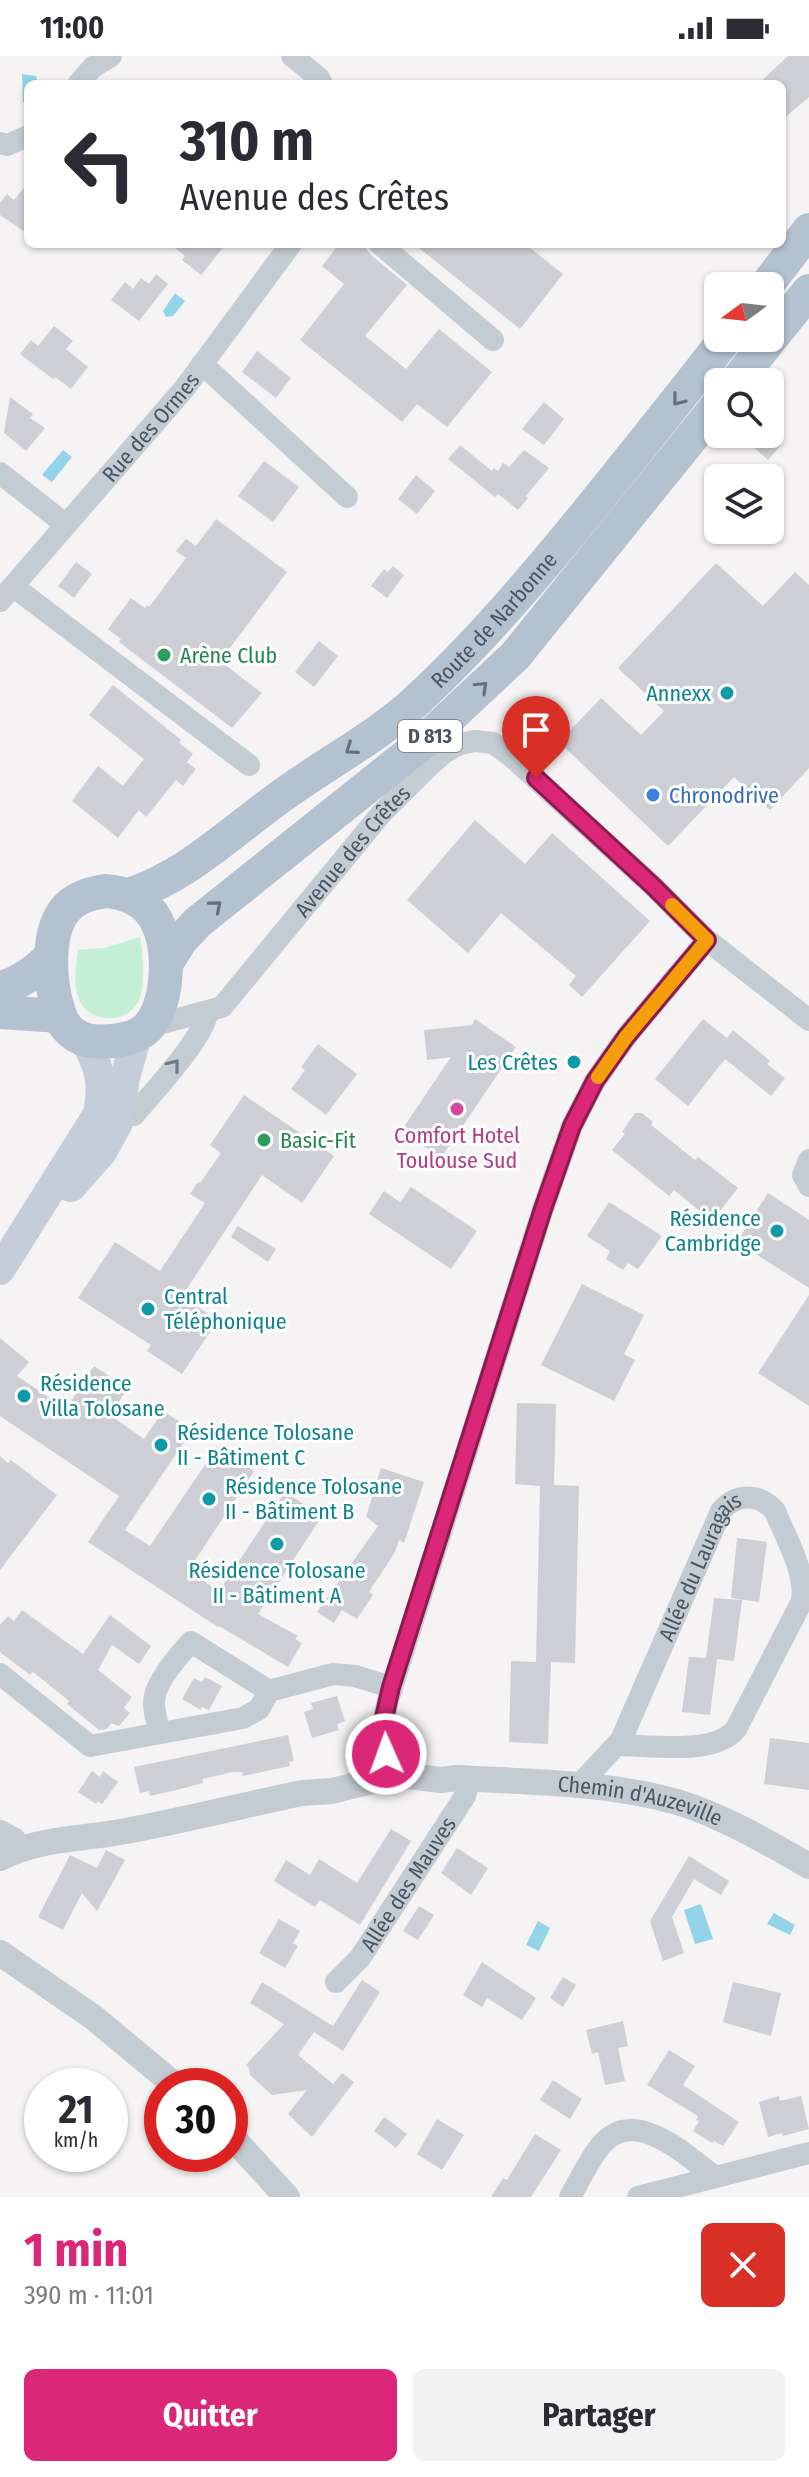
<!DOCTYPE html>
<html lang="fr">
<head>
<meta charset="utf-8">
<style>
  :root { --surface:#fff; --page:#f2f2f3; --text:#2b2b33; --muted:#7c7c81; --accent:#db2777 }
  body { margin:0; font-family:"Fira Sans Condensed",sans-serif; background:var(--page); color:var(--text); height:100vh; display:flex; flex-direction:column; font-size:30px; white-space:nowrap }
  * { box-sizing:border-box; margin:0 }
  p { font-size:26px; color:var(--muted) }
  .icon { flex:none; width:44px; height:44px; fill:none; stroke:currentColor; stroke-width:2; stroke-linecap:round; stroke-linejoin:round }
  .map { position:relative; height:2141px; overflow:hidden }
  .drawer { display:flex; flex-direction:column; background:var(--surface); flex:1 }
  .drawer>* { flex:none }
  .guide { position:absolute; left:24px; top:24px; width:762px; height:168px; border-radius:12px; box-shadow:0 2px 6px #0004; background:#fff; color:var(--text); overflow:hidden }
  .needle { width:52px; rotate:255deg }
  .fabs { position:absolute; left:704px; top:216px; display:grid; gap:16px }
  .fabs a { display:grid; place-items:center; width:80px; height:80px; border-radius:12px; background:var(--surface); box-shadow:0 2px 6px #0004; font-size:40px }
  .speed { position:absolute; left:24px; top:2012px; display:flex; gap:16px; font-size:40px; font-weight:700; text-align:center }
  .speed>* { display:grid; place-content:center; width:104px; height:104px; border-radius:50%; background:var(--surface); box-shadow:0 2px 6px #0004; line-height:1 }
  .speed small { font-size:20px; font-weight:400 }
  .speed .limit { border:12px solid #d22; background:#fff; color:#111 }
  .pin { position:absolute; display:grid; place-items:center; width:68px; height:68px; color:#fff; margin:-82px -34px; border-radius:50% 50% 50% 0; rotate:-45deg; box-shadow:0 0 8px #0007 }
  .pin .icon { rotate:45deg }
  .me { position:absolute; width:88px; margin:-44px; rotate:358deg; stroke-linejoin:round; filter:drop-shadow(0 0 6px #0008) }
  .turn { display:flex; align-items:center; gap:28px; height:168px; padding:0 24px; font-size:36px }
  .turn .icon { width:104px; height:104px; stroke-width:2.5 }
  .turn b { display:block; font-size:56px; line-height:68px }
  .round { display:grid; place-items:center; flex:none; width:84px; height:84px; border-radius:12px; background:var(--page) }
  .headline { display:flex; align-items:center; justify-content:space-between; height:136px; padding:0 24px }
  h1 { font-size:48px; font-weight:700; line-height:60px; color:var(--accent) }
  .button { display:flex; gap:16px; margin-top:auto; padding:16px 24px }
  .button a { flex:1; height:92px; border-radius:12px; background:var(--accent); color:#fff; font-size:32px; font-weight:700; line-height:92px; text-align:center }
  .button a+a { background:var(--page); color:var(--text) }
  .status { display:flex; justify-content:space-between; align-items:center; height:56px; padding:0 40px; background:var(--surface); direction:ltr }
  .status svg { height:22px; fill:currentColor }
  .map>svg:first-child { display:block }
  .green { fill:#c5eed6 }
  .water { fill:#94d4e9 }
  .building { fill:#cdcfd4 }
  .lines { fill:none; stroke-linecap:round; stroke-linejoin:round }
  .minor { stroke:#c4ccd3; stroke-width:22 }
  .tertiary { stroke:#c4ccd3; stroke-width:26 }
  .secondary { stroke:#c5cdd8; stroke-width:30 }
  .primary { stroke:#b4c1cf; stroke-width:34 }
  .oneway { stroke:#65707b }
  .oneway2 { stroke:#6f7982 }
  .route-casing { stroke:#8e194d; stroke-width:20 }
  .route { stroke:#db2777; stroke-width:14 }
  .slow { stroke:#f59e0b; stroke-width:14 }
  .leisure-dot { fill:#2e9e5b; stroke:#fff; stroke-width:3 }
  .culture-dot { fill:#0f9aa8; stroke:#fff; stroke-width:3 }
  .shop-dot { fill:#3f7fe0; stroke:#fff; stroke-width:3 }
  .hotel-dot { fill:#d1479c; stroke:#fff; stroke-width:3 }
  .labels { text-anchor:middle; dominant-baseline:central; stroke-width:6; stroke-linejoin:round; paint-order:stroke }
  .shield { fill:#fff; stroke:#81888f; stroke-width:2 }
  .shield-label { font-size:20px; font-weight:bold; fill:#4b555f }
  .street-label { font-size:22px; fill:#4b555f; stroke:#fff }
  .leisure-label { font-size:22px; fill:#27864d; stroke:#fff; text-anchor:start }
  .culture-label { font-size:22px; fill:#0d838f; stroke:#fff; text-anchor:start }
  .shop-label { font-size:22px; fill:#366cbe; stroke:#fff; text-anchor:start }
  .hotel-label { font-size:22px; fill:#b23c85; stroke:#fff }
</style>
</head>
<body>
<div class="status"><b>11:00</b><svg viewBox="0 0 49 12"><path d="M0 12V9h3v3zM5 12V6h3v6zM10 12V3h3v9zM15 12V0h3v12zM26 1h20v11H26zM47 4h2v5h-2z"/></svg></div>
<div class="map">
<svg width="809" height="2141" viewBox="0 0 809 2141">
  <rect width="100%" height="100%" fill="#f5f3f3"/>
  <!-- green -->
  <path class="green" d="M140,881C143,899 145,920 141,938C135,965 99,971 82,949C72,935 76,910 78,894L104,892Z"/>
  <!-- water -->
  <path class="water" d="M22,18L36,20L38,28H28V48L23,46Z
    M175,237L185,245L173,260L166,261L163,255Z
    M63,394L72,401L52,426L42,419Z
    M701,1848L713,1883L695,1888L684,1854Z
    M774,1857L795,1869L790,1879L767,1868Z
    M538,1865L550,1872L539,1895L526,1889Z"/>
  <!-- building -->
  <path class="building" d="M788,0H809V41L782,64V28H758Z
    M28,127V178L0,159V147L7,138L14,144Z
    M170,188H226L201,219L182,204L185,200Z
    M339,188H363L371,199L407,229L365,280L406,313L439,273L492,316L447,371L417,348L402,366L300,284L344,228L322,210Z
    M414,188H525L563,218L520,273Z
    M156,218L168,228L139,265L111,244L125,226L133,233L141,222L149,228Z
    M54,270L73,285L66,293L88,311L71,333L55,321L53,323L20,298L31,284L38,290Z
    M257,295L291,322L276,342L242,316Z
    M10,341L33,358L30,362L45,372L26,395L4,377Z
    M544,346L564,363L544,389L522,373Z
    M739,378H768L781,389L768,404Z
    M460,389L492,415L494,412L498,415L503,407L509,411L524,394L549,412L526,440L528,442L518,454L498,438L495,441L448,403Z
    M264,405L299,431L273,466L238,440Z
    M416,419L435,435L417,458L398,443Z
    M216,463L287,516L220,605L262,637L232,672L119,586L121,583L108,573L131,542L145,552L147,549L149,551L186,502L176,495L186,483L196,490Z
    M76,506L92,518L74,542L58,530Z
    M716,507L763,550L795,516L809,529V712L770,754L734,721L668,790L559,686L601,642L641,679L664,655L618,612Z
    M393,510L404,519L387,542L371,530L384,513L388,516Z
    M319,585L338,600L314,631L295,616Z
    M113,629L181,684L179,687L193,698L187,706L196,713L183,730L176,724L146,761L139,754L118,782L72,745L98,710L123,730L144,703L89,659Z
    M475,764L525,808L552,777L650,865L582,941L569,929L576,920L501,857L468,897L407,844Z
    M475,963L516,991L441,1102L401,1075L451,1001L427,1004L424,974L472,969Z
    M703,963L727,982L733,974L770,1005L767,1008L785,1022L771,1040L725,1003L688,1050L655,1023Z
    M318,988L357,1018L326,1059L291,1033L305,1014L301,1011Z
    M244,1039L334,1100L302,1147L262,1119L184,1237L186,1239L184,1242L218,1264L182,1318L147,1295L151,1289L78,1242L115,1186L160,1215L205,1147L190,1138L198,1126L200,1127L221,1097L210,1089Z
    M635,1057H642L653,1066L651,1069L695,1104L698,1101L738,1132L712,1165L674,1134L669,1140L612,1094L625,1078L622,1076Z
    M411,1131L477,1175L451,1213L369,1158L384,1135L400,1146Z
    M768,1137L809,1164V1232L737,1186Z
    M609,1146L662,1180L638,1213L628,1207L623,1214L606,1203L610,1195L587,1180Z
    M238,1170L276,1193L268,1206L231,1181Z
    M582,1228L644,1259L624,1298L635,1304L614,1345L541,1309Z
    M809,1239V1350L758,1317Z
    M0,1282L29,1306L17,1320L66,1353L94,1310L128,1332L110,1359L144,1383L163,1355L192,1374L125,1474L150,1490L217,1391L254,1415L188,1515L219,1535L285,1436L322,1460L258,1558L298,1580L295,1583L302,1587L288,1611L219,1570L218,1571L88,1486L119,1440L0,1360Z
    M517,1347L556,1348L554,1429L579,1430L575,1607L551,1606L548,1688L509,1686L511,1605L536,1606L540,1430L515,1428Z
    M0,1400L8,1407L11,1404L57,1439L0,1514Z
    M381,1412L424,1426L404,1487L399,1484L395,1496L369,1536L373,1539L357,1563L342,1554L334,1567L317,1556L378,1470L366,1461Z
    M737,1482L767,1486L759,1546L731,1542Z
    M714,1542L742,1544L734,1605L717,1603L710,1659L682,1656L689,1601L706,1602Z
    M22,1554L83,1598L110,1559L151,1590L139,1608L112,1589L98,1614L132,1641L124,1652L130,1657L119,1670L111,1667L107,1673L99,1674L67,1648L69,1645L33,1616L30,1619L0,1596V1569L8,1560L14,1565Z
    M205,1621L222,1630L209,1654L202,1651L201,1654L182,1643L194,1622L202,1626Z
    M337,1640L345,1665L337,1668L339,1674L312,1682L304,1656L313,1653L311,1647Z
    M288,1679L294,1705L289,1706L290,1710L243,1720L242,1716H233L202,1723L203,1727L176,1734L150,1740L149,1735L140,1737L134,1711Z
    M770,1682L809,1687V1734L764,1728Z
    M92,1715L100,1721L103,1715L118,1726L102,1748L98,1745L96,1748L78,1736Z
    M391,1773L411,1785L360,1869L320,1844L315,1851L274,1825L286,1804L310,1819L319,1803L357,1827Z
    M457,1792L488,1812L471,1839L441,1817Z
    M106,1794L125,1804L97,1855L82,1837L63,1874L38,1861L70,1799L97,1812Z
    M689,1800L729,1825L721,1839L694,1823L672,1861L684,1897L663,1905L650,1865Z
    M419,1850L434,1859L418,1884L403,1875Z
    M279,1863L300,1875L293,1887L298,1890L285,1912L259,1897Z
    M482,1906L536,1942L522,1964L487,1942L482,1951L463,1939Z
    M563,1921L576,1929L563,1951L550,1942Z
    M362,1924L380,1936L343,1995L314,1976L298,1999L333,2028L342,2017L354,2026L312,2081L288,2058L307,2034L272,2039L250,2019L249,2012L246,2009L284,1968L250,1947L262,1926L333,1970Z
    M733,1926L781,1937L771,1980L723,1966Z
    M623,1965L628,1990L618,1992L625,2025L605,2029L598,1996L592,1998L586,1974Z
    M669,1994L695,2010L683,2029L739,2066L723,2090L714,2085L712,2087L693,2075L699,2065L696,2064L698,2060L647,2029Z
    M553,2024L582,2043L570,2063L540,2044Z
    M779,2040L780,2045L801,2040L809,2073L783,2080L782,2077L768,2081L759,2046Z
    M384,2061L407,2078L396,2092L374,2075Z
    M437,2063L464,2079L442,2114L417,2098Z
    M535,2078L561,2094L531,2141H491L503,2122L507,2124Z"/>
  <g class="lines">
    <!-- minor -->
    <g class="minor">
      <path d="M292,0L319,22L322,28"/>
      <path d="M78,28L93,11L111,0"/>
      <path d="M0,87L7,89L28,80"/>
      <path d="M380,188L493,284"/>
      <path d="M202,308L347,441"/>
      <path d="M0,417L65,468"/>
      <path d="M14,531L249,709"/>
      <path id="s1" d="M0,545L184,333L291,188"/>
      <path id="s2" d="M148,971L222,951L381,758L429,710L444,697L460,688L475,685L493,687L512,701L653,830L707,884L809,964"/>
      <path d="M134,1059C152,1037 206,980 207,956"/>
      <path d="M809,1104L803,1119L809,1130"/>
      <path d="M0,1618L90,1690L243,1662L259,1653L269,1635"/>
      <path d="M160,1677C157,1667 154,1656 154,1646C154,1627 179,1599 191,1586L269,1635L333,1618L355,1620L391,1631"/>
      <path d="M388,1721L384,1662L388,1644L543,1153L572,1070L595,1025L626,981L707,884"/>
      <path id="s3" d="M581,1727L621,1684L721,1455C736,1437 759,1437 775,1455C785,1480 809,1522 801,1547L736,1673C714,1700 650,1689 618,1689"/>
      <path d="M0,1775L15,1783L18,1793"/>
      <path id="s4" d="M336,1926L360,1902L465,1740L469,1723"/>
      <path d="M570,2141C580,2124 590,2101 603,2087C637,2051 686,2100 714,2120"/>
      <path d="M638,2141L809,2097"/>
    </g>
    <!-- tertiary -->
    <g class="tertiary">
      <path id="s5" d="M0,1802C38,1782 84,1783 126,1775C185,1764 244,1749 302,1737L332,1735L388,1721L408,1720L441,1724L457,1722C531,1726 605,1726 677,1746C721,1759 769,1787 809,1810"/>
      <path d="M0,1897L93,1961L176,2030"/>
      <path d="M230,2079L287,2141"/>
    </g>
    <!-- secondary -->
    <path class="secondary" d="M71,1131L102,1096L118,1067L125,1022L137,979
      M0,1214L98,1058C104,1027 100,1012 85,984"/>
    <!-- primary -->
    <g class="primary">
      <path d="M766,230L809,174"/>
      <path d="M736,326L809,235"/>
      <path d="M105,835C125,836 146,845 156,864C171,892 169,945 149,970C137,984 109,987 91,985C77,983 64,973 60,959C49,929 44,870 71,848C82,839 92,838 105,835Z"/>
      <path id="s6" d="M129,839C186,820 228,779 276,744C321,710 373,684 415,646C477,589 533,523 586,458C633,400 680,341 726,282"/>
      <path d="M166,908L181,884L198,866L421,688L515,600L718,349"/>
      <path d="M0,932C21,927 36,915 51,900"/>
      <path d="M0,956L60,960"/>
    </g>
  </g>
  <!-- one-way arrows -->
  <defs><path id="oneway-chevron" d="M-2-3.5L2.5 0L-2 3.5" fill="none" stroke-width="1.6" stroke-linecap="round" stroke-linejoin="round" transform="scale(2)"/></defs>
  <g class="oneway">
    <use href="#oneway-chevron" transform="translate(678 344) rotate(128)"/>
    <use href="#oneway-chevron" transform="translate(482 631) rotate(-44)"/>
    <use href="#oneway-chevron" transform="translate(351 693) rotate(145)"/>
    <use href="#oneway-chevron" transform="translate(216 850) rotate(-40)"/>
  </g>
  <use class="oneway2" href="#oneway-chevron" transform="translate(174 1009) rotate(-51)"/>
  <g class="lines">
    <!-- route casing -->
    <g class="route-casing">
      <path id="route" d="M386,1698L384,1662L391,1631L543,1153L572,1070L595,1025L626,981L707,884L653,830L536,722"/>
    </g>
    <!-- route -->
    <use href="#route" class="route"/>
    <!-- slow -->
    <path class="slow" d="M598,1021L626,981L707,884L672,849"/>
  </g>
  <!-- markers -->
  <g class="leisure-dot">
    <circle cx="164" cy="599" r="8"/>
    <circle cx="264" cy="1084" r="8"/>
  </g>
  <g class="culture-dot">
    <circle cx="727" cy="637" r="8"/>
    <circle cx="574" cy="1006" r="8"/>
    <circle cx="777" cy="1175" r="8"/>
    <circle cx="148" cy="1253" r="8"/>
    <circle cx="24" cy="1340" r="8"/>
    <circle cx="161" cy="1389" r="8"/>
    <circle cx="209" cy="1443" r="8"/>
    <circle cx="277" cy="1488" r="8"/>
  </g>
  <circle class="shop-dot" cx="653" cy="739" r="8"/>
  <circle class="hotel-dot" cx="457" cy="1053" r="8"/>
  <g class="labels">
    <!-- shield labels -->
    <rect class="shield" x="398" y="664" width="64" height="32" rx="6"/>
    <g class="shield-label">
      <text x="430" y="680">D 813</text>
    </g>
    <!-- street labels -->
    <g class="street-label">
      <text stroke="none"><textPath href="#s1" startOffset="230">Rue des Ormes</textPath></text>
      <text stroke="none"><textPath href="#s6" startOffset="460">Route de Narbonne</textPath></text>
      <text stroke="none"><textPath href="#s2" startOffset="280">Avenue des Crêtes</textPath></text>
      <text stroke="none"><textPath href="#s3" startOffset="250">Allée du Lauragais</textPath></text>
      <text stroke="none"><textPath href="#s5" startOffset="652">Chemin d'Auzeville</textPath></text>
      <text stroke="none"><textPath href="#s4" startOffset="122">Allée des Mauves</textPath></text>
    </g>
    <!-- leisure labels -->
    <g class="leisure-label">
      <text x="180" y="599">Arène Club</text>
      <text x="280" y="1084">Basic-Fit</text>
    </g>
    <!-- culture labels -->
    <g class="culture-label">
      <text x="711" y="637" text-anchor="end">Annexx</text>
      <text x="558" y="1006" text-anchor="end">Les Crêtes</text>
      <text x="761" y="1162" text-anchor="end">Résidence<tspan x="761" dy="25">Cambridge</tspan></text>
      <text x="164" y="1240">Central<tspan x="164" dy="25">Téléphonique</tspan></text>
      <text x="40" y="1327">Résidence<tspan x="40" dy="25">Villa Tolosane</tspan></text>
      <text x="177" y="1376">Résidence Tolosane<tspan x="177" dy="25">II - Bâtiment C</tspan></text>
      <text x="225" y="1430">Résidence Tolosane<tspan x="225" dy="25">II - Bâtiment B</tspan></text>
      <text x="277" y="1514" text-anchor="middle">Résidence Tolosane<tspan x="277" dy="25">II - Bâtiment A</tspan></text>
    </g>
    <!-- shop labels -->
    <g class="shop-label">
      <text x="669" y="739">Chronodrive</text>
    </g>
    <!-- hotel labels -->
    <g class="hotel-label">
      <text x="457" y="1079">Comfort Hotel<tspan x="457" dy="25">Toulouse Sud</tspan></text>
    </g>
  </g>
</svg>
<div class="fabs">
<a><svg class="needle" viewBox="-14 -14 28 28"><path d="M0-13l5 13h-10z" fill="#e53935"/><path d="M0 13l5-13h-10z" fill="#7c7c81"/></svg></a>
<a><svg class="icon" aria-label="search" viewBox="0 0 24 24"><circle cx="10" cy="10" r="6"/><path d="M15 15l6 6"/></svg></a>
<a><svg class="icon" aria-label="layers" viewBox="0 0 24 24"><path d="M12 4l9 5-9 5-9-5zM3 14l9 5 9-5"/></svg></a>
</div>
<div class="speed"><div>21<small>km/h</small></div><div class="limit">30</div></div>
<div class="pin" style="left:536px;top:722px;background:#d93025"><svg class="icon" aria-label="arrive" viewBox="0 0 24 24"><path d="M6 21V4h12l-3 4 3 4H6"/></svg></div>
<svg class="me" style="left:386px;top:1698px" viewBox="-20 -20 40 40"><circle r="17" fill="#db2777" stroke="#fff" stroke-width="3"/><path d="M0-11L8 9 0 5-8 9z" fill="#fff"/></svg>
<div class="guide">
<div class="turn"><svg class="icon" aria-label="left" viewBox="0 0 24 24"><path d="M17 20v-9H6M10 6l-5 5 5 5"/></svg><div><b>310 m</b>Avenue des Crêtes</div></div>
</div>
</div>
<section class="drawer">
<div class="headline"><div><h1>1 min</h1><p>390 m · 11:01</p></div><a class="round" style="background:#d93025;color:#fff"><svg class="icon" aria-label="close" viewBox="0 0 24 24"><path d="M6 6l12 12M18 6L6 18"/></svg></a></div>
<div class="button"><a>Quitter</a><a>Partager</a></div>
</section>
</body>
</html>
